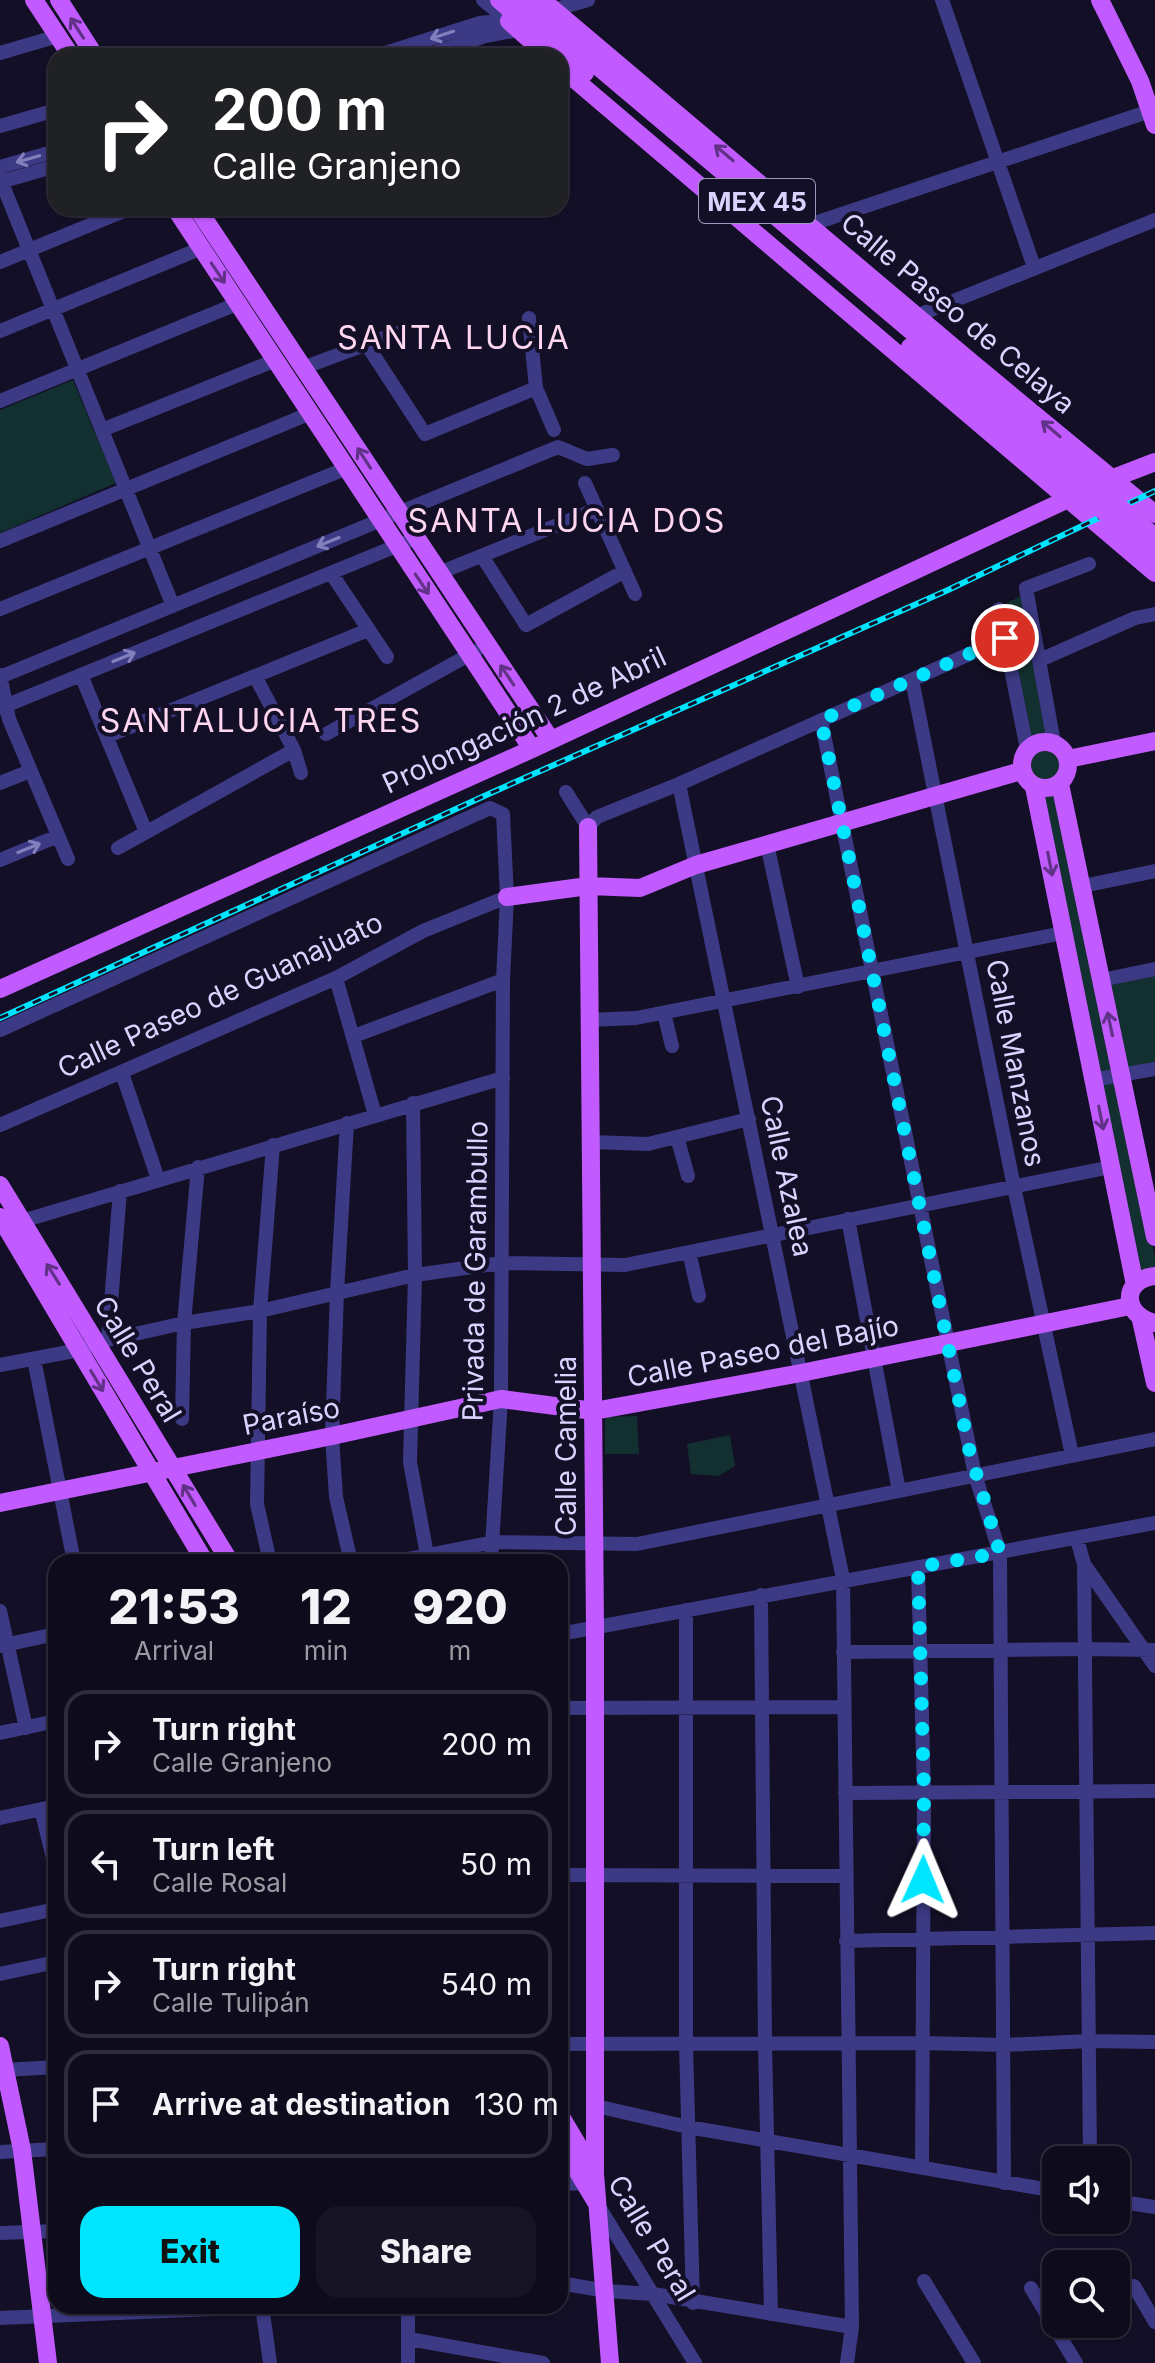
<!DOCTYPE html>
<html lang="en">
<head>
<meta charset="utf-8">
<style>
  :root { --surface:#0e0b1c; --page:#171425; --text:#f1f3f6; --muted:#9b9ba3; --line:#2e2b3b; --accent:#00e5ff }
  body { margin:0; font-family:Inter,sans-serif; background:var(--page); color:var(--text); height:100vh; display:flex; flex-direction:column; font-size:30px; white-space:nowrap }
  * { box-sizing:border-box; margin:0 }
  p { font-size:26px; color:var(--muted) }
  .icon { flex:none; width:44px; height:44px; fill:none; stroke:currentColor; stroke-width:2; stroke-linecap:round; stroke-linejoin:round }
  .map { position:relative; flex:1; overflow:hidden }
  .sheet { position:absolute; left:48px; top:1554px; width:520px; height:760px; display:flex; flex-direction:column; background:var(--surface); border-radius:24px; box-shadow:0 2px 6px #0004,0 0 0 2px var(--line) }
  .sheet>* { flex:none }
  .top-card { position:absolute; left:48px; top:48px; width:520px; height:168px; border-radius:24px; box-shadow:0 2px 6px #0004,0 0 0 2px var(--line); background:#202124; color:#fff; overflow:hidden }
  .buttons { position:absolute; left:1042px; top:2146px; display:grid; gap:16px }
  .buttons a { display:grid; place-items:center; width:88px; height:88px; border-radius:16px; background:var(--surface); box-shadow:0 2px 6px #0004,0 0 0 2px var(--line); font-size:40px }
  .pin { position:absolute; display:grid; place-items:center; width:68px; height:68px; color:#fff; margin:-34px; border:4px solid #fff; border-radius:50%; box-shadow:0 2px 8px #0007 }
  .me { position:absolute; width:88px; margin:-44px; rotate:1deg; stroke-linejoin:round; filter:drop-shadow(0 0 6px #0008) }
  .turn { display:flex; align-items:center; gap:28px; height:168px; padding:0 32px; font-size:36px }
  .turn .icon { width:104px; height:104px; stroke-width:2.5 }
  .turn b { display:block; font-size:56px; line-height:68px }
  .eta { display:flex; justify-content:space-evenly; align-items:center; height:136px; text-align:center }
  .eta b { font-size:48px; font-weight:800; line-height:56px }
  .button { display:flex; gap:16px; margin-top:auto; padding:16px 32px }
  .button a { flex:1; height:92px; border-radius:24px; background:var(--accent); color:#111; font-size:32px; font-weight:800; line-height:92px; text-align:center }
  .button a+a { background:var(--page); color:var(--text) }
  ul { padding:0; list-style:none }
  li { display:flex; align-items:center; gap:24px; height:108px; margin:0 16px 12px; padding:0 16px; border:4px solid var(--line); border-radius:24px }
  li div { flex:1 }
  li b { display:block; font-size:30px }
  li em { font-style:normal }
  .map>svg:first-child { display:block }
  .green { fill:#12302f }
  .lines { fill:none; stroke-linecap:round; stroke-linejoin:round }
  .minor { stroke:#3d3a85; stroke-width:14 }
  .major { stroke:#c25bff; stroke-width:18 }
  .rail-casing { stroke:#00e5ff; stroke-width:6 }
  .rail { stroke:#130f26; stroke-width:3; stroke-dasharray:9; stroke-linecap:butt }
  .major-bridge { stroke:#c25bff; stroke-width:18 }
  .oneway { stroke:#623188 }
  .oneway2 { stroke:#837fbc }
  .route { stroke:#00e5ff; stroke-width:14; stroke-dasharray:0 25.2 }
  .labels { text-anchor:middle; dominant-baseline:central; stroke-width:8; stroke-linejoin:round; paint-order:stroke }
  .shield { fill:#130f26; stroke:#9e99be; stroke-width:2 }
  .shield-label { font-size:26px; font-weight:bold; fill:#d9d4ff }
  .street-label { font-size:28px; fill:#d9d4ff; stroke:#130f26 }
  .quarter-label { font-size:32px; letter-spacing:2px; fill:#ffd6f0; stroke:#130f26 }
</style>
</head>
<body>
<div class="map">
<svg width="1155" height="2363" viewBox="0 0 1155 2363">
  <rect width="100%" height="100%" fill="#130f26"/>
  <!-- green -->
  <path class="green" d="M73,380L116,483L0,533V410Z
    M1021,596L1045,733L1031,736L1006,603Z
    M1027 766a17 17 0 1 1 34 0a17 17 0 1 1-34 0Z
    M1057,790L1155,1257V1268L1140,1271L1041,793H1050Z
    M1155,976V1063L1126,1069L1110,985Z
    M637,1416L639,1454H605V1417Z
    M730,1435L735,1466L719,1476L691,1474L687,1444Z"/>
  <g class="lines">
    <!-- minor -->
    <path class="minor" d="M483,0L509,21
      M942,0L1034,267
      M546,12L588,0
      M0,53L58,36
      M376,56L480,23L518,19
      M425,56L485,36L524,29
      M0,126L56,110
      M0,167L56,151
      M0,178L173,606
      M0,182L56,166
      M809,225L1150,111
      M0,262L131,208
      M916,316L1155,220
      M529,318L536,388L554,430
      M0,331L202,248
      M367,345L425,434L536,388
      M305,367L397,333
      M0,401L239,303
      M102,430L276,360
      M585,483L635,594
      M0,541L311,413
      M482,556L526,625L625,571
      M331,573L387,657
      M439,573L597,509
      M0,609L347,468
      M999,609L1027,749
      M1040,660L1135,618L1155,614
      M0,675L9,719L68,859
      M81,675L146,832
      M255,676L294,750L301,773
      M0,677L558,447L587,459L613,455
      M912,680L1014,1187L1072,1455
      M0,708L416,538
      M821,720L975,1475L1000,1553L1004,2183
      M326,734L476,651
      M108,736L368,630
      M1054,743L1026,588L1089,564
      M0,783L30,771
      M679,784L843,1579L852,2327L847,2363
      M566,792L588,827L597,817L679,784L1005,638
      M767,844L798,987
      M118,848L294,750
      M0,860L58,836
      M1083,886L1155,871
      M336,978L375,1115
      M1101,980L1155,969
      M664,1013L672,1046
      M589,1020L636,1018L1063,933
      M0,1030L490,808L503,814L507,897L503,980L501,1399L491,1562
      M354,1036L503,980
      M122,1073L158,1179
      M1093,1080L1155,1069
      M413,1103L415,1275L410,1462L427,1555
      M347,1123L337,1292L332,1436L336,1497L351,1562
      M0,1125L336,978L423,931L507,897
      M677,1137L688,1176
      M591,1142L648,1144L749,1119
      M848,1219L899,1491
      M12,1224L503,1078
      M689,1252L699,1296
      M108,1340L120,1191
      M34,1359L74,1562
      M0,1365L79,1350L108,1340L184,1323L260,1311L415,1275L502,1263L625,1265L1111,1167
      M182,1419L184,1323L198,1167
      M1077,1539L1084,1564L1155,1666
      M270,1562L257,1504L260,1311L273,1145
      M392,1562L494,1542L637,1544L1155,1439
      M1084,1564L1090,2160
      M918,1567L924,1793L922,2168
      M761,1595L765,2044L771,2314
      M686,1610V2044L693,2303
      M0,1611L26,1728
      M560,1634L1155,1523
      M0,1646L56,1634
      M843,1652L1084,1649L1155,1650
      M560,1708L844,1707
      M0,1733L56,1721
      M845,1793L1155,1791
      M41,1809L56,1870
      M0,1818L56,1806
      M560,1875L845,1876
      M0,1921L56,1909
      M846,1941L1155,1933
      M0,1974L56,1962
      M560,2044L923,2043L1004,2045L1089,2041L1155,2042
      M5,2070L56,2067
      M596,2106L688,2127L1056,2191
      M0,2152L56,2149
      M560,2184L585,2183
      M1116,2201L1155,2207
      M599,2207L695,2363
      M0,2233L56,2231
      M924,2281L974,2363
      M560,2283L606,2291L653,2294L852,2327
      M1134,2286L1155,2322
      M1031,2288L1076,2363
      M262,2306L270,2363
      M408,2306V2363
      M0,2318L262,2307L408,2306
      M409,2339L543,2363"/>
    <!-- major -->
    <path class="major" d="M34,0L71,56
      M59,0L95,56
      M542,0L972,363L1155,514
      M1100,0L1140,81L1155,125
      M509,21L548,56
      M594,63L921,339
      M560,67L1155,573
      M175,208L532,749
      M197,208L551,740
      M987,395L1073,468
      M977,404L1061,475
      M1022 765a23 23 0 1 1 46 0a23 23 0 1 1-46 0Z
      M1068,759L1155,741
      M1060,784L1155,1237
      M1034,787L1135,1285
      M588,827L595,1627V2174L610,2363
      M507,897L588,886L640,888L696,865L1021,771
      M0,989L532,749L1111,479L1155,462
      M0,1185L230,1562
      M0,1217L205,1562
      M1155,1276C1120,1280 1123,1316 1155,1323
      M1141,1320L1155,1383
      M0,1503L332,1436L501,1399L594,1411L801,1373L1130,1306
      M0,2046L22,2150L48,2363
      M560,2115L594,2172
      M560,2142L596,2202"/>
    <!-- rail casing -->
    <g class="rail-casing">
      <path id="rail" d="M0,1018L493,792L948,590L1155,491"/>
    </g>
    <!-- rail -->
    <use href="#rail" class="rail"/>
    <!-- major-bridge -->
    <path class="major-bridge" d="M499,0L585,73
      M520,0L594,63
      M921,339L987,395
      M910,347L977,404
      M1073,468L1155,537
      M1061,475L1155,555"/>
  </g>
  <!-- one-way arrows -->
  <defs><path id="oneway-shaft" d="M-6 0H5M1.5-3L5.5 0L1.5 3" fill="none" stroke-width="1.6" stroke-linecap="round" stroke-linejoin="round" transform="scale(2)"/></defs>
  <g class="oneway">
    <use href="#oneway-shaft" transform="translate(77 28) rotate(-123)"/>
    <use href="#oneway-shaft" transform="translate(724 153) rotate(-140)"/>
    <use href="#oneway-shaft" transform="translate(218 273) rotate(56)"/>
    <use href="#oneway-shaft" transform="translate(1051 429) rotate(-140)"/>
    <use href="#oneway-shaft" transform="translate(364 458) rotate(-123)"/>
    <use href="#oneway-shaft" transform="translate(422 584) rotate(56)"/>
    <use href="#oneway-shaft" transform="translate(507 675) rotate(-124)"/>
    <use href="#oneway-shaft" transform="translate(1050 864) rotate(79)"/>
    <use href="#oneway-shaft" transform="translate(1110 1024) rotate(-102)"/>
    <use href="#oneway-shaft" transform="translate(1101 1118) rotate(79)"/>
    <use href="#oneway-shaft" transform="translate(53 1274) rotate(-122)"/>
    <use href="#oneway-shaft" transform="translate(97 1381) rotate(59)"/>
    <use href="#oneway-shaft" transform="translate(189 1495) rotate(-121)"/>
  </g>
  <g class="oneway2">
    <use href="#oneway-shaft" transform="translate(442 35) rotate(162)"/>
    <use href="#oneway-shaft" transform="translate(28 159) rotate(164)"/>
    <use href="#oneway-shaft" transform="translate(328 542) rotate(158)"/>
    <use href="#oneway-shaft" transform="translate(124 657) rotate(-22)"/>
    <use href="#oneway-shaft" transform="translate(29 848) rotate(-22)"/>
  </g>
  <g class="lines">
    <!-- route -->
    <path class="route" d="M923,1880L924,1793L918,1567L1000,1553L969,1449L821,720L1005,638"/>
  </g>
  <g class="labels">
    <!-- shield labels -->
    <rect class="shield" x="699" y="179" width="116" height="44" rx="6"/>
    <g class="shield-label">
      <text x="757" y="201">MEX 45</text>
    </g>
    <!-- street labels -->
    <g class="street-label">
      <text transform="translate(958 313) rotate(40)">Calle Paseo de Celaya</text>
      <text transform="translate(524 720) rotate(-25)">Prolongación 2 de Abril</text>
      <text transform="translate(220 995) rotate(-25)">Calle Paseo de Guanajuato</text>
      <text transform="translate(1016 1063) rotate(79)">Calle Manzanos</text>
      <text transform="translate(787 1176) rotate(78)">Calle Azalea</text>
      <text transform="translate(475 1271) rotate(-89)">Privada de Garambullo</text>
      <text transform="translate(763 1351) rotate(-11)">Calle Paseo del Bajío</text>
      <text transform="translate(138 1359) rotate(59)">Calle Peral</text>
      <text transform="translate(291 1416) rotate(-11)">Paraíso</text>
      <text transform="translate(566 1446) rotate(-90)">Calle Camelia</text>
      <text transform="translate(652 2238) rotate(59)">Calle Peral</text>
    </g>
    <!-- quarter labels -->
    <g class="quarter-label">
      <text x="454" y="337">SANTA LUCIA</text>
      <text x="567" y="520">SANTA LUCIA DOS</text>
      <text x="261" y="720">SANTALUCIA TRES</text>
    </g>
  </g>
</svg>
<div class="buttons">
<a><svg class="icon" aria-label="sound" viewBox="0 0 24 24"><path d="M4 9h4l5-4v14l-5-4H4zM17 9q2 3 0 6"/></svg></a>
<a><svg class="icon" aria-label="search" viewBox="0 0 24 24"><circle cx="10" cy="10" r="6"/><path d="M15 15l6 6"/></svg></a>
</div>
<div class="pin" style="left:1005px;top:638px;background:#d93025"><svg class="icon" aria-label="arrive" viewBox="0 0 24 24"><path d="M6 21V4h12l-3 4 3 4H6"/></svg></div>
<svg class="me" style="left:923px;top:1880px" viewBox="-20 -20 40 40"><path d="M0-17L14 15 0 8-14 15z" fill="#00e5ff" stroke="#fff" stroke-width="4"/></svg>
<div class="top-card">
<div class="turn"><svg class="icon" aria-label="right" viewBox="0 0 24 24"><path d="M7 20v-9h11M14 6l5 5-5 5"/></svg><div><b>200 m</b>Calle Granjeno</div></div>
</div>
<section class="sheet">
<div class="eta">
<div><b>21:53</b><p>Arrival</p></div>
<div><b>12</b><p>min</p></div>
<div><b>920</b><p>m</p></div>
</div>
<ul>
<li><svg class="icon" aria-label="right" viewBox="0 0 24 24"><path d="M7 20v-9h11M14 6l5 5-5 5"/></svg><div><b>Turn right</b><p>Calle Granjeno</p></div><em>200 m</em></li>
<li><svg class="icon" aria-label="left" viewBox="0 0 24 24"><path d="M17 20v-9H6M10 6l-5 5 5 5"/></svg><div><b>Turn left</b><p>Calle Rosal</p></div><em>50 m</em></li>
<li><svg class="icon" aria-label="right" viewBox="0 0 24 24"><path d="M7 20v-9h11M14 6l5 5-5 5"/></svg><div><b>Turn right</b><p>Calle Tulipán</p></div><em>540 m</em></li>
<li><svg class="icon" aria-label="arrive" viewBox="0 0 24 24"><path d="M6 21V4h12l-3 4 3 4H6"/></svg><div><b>Arrive at destination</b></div><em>130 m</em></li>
</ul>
<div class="button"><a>Exit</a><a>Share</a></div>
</section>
</div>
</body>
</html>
